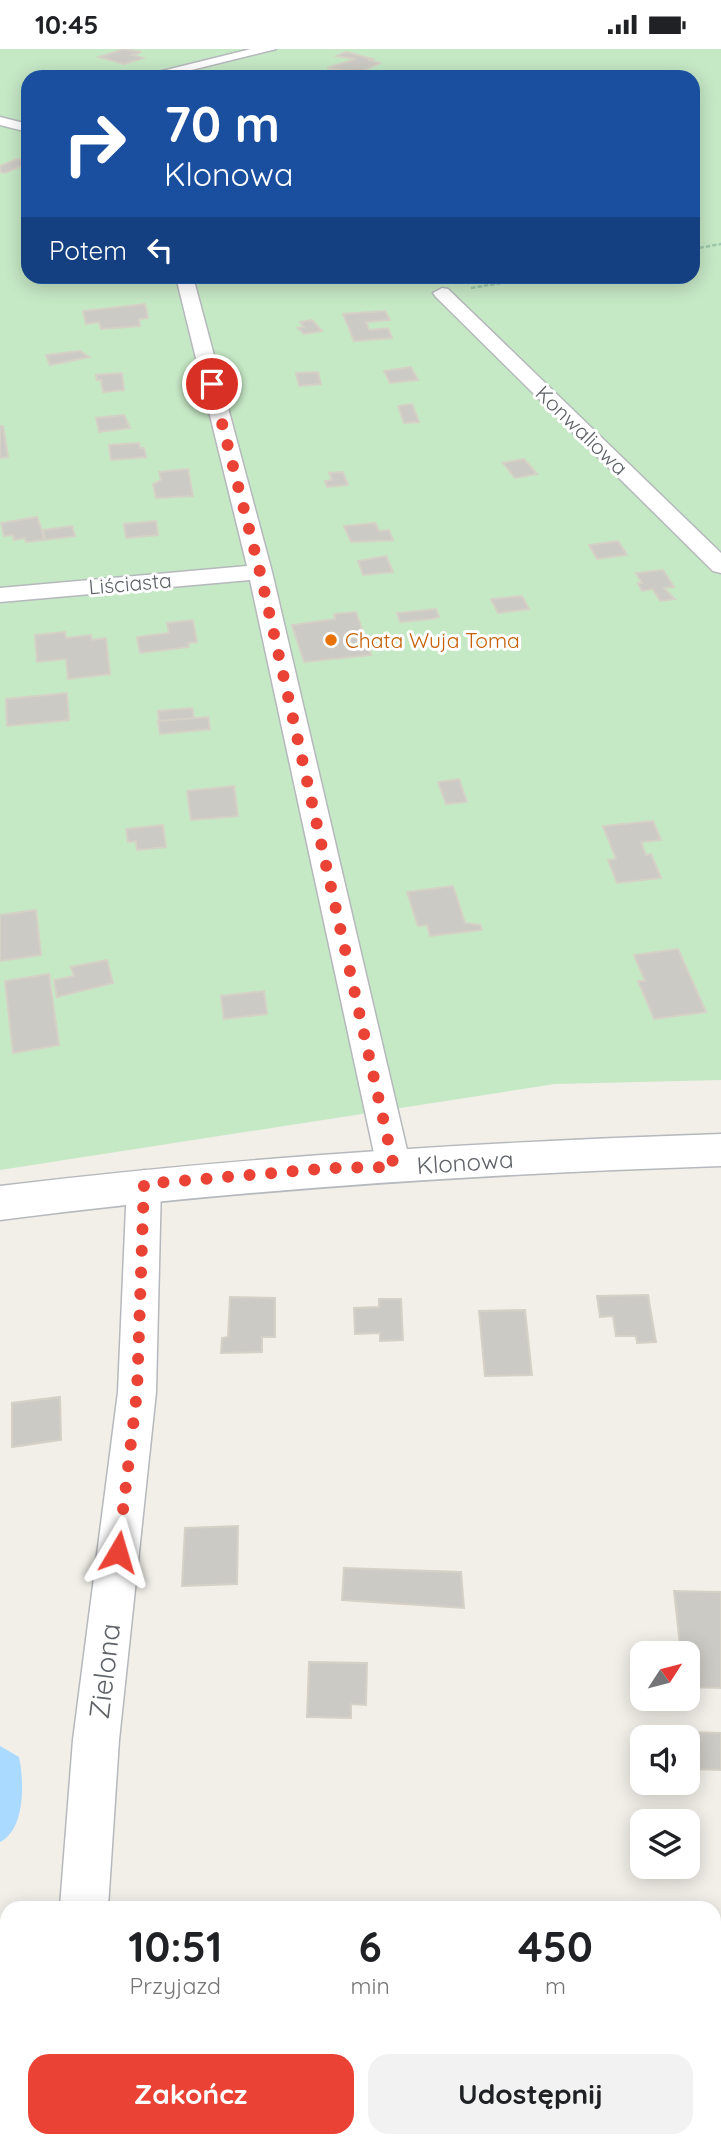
<!DOCTYPE html>
<html lang="pl">
<head>
<meta charset="utf-8">
<style>
  :root { --surface:#fff; --page:#f2f2f2; --text:#202124; --muted:#757577; --accent:#ea4335 }
  body { margin:0; font-family:Quicksand,sans-serif; background:var(--page); color:var(--text); height:100vh; display:flex; flex-direction:column; font-size:26px; white-space:nowrap }
  * { box-sizing:border-box; margin:0 }
  p { font-size:23px; color:var(--muted) }
  .icon { flex:none; width:38px; height:38px; fill:none; stroke:currentColor; stroke-width:2; stroke-linecap:round; stroke-linejoin:round }
  .map { position:relative; flex:1; overflow:hidden }
  .details { position:absolute; left:0px; top:1852px; width:721px; height:247px; display:flex; flex-direction:column; background:var(--surface); border-radius:21px 21px 0 0; box-shadow:0 4px 18px #0003 }
  .details>* { flex:none }
  .banner { position:absolute; left:21px; top:21px; width:679px; height:214px; border-radius:21px; box-shadow:0 4px 18px #0003; background:#1a4fa0; color:#fff; overflow:hidden }
  .needle { width:46px; rotate:54deg }
  .tools { position:absolute; left:630px; top:1592px; display:grid; gap:14px }
  .tools a { display:grid; place-items:center; width:70px; height:70px; border-radius:14px; background:var(--surface); box-shadow:0 4px 18px #0003; font-size:35px }
  .pin { position:absolute; display:grid; place-items:center; width:60px; height:60px; color:#fff; margin:-30px; border:4px solid #fff; border-radius:50%; box-shadow:0 2px 7px #0007 }
  .me { position:absolute; width:77px; margin:-38px; rotate:7deg; stroke-linejoin:round; filter:drop-shadow(0 0 5px #0008) }
  .turn { display:flex; align-items:center; gap:24px; height:147px; padding:0 28px; font-size:32px }
  .turn .icon { width:91px; height:91px; stroke-width:2.5 }
  .turn b { display:block; font-size:49px; line-height:60px }
  .then { display:flex; align-items:center; height:66px; padding:0 28px; background:#0003; gap:14px; font-size:26px }
  .eta { display:flex; justify-content:space-evenly; align-items:center; height:119px; text-align:center }
  .eta b { font-size:42px; font-weight:700; line-height:49px }
  .cta { display:flex; gap:14px; margin-top:auto; padding:14px 28px }
  .cta a { flex:1; height:80px; border-radius:21px; background:var(--accent); color:#fff; font-size:28px; font-weight:700; line-height:80px; text-align:center }
  .cta a+a { background:var(--page); color:var(--text) }
  .status { display:flex; justify-content:space-between; align-items:center; height:49px; padding:0 35px; background:var(--surface); direction:ltr }
  .status svg { height:19px; fill:currentColor }
  .map>svg:first-child { display:block }
  .green { fill:#c5e8c5; fill-rule:evenodd }
  .water { fill:#aadaff }
  .building { fill:#cccac5; stroke:#d6d1c6; stroke-width:2 }
  .lines { fill:none; stroke-linecap:round; stroke-linejoin:round }
  .minor-casing { stroke:#b5b8bc; stroke-width:3 }
  .tertiary-casing { stroke:#b5b8bc; stroke-width:3 }
  .path { stroke:#9cc7a9; stroke-width:2.5; stroke-dasharray:4.5 2; stroke-linecap:butt }
  .minor { fill:#fff; fill-rule:evenodd }
  .tertiary { fill:#fff; fill-rule:evenodd }
  .route { stroke:#ea4335; stroke-width:12; stroke-dasharray:0 21.6 }
  .food-dot { fill:#e8710a; stroke:#fff; stroke-width:2.5 }
  .labels { text-anchor:middle; dominant-baseline:central; stroke-width:6; stroke-linejoin:round; paint-order:stroke }
  .far-street-label { font-size:21px; fill:#5f6368; stroke:#fff }
  .far-food-label { font-size:21px; fill:#c56008; stroke:#fff; text-anchor:start }
  .street-label { font-size:24px; fill:#5f6368; stroke:#fff }
  .near-street-label { font-size:28px; fill:#5f6368; stroke:#fff }
</style>
</head>
<body>
<div class="status"><b>10:45</b><svg viewBox="0 0 49 12"><path d="M0 12V9h3v3zM5 12V6h3v6zM10 12V3h3v9zM15 12V0h3v12zM26 1h20v11H26zM47 4h2v5h-2z"/></svg></div>
<div class="map">
<svg width="721" height="2097" viewBox="0 0 721 2097">
  <rect width="100%" height="100%" fill="#f1efe8"/>
  <!-- green -->
  <path class="green" d="M0,0H721V1031L555,1035L0,1121ZM28,28H693V228H28Z"/>
  <!-- water -->
  <path class="water" d="M0,1697L19,1708C24,1731 26,1780 0,1793Z"/>
  <!-- building -->
  <path class="building" d="M124,0L141,3L132,6L143,9L124,15L99,8Z
    M346,3L372,10L368,11L380,14L360,23L327,19L356,10L337,7Z
    M17,110L28,111V114L5,124L0,123V117Z
    M145,255L148,269L139,270L140,277L101,280L99,273L86,275L83,262Z
    M385,262L390,271L366,273L369,281L388,279L392,289L354,292L343,265Z
    M312,271L322,282L304,285L298,279L304,278L300,273Z
    M80,302L89,308L50,316L46,306Z
    M411,318L418,331L390,334L384,322Z
    M318,323L321,335L299,337L296,324Z
    M122,324L124,341L103,343L101,331H97L96,326Z
    M412,355L419,373L404,374L398,357Z
    M124,366L130,379L99,383L96,369Z
    M0,377H3L8,408L0,409Z
    M139,394L140,399H144L146,408L111,411L109,396Z
    M524,410L537,425L515,429L503,414Z
    M188,420L193,447L156,449L153,435L161,431L159,423Z
    M343,423L348,436L327,438L325,432L332,431L329,424Z
    M37,468L45,491L26,493L25,489L14,491L13,486L4,487L1,474Z
    M156,472L158,486L126,489L124,475Z
    M375,474L379,482L389,481L393,491L351,493L344,477Z
    M72,477L75,487L45,491L43,481Z
    M618,492L627,506L597,510L589,496Z
    M386,507L393,523L363,526L358,512Z
    M663,521L674,538L664,539L675,550L660,552L653,540L642,542L638,534H642L636,524Z
    M522,547L529,560L498,564L491,550Z
    M436,560L439,568L431,570L400,573L397,564Z
    M356,563L371,606L304,613L292,576L335,570L334,565Z
    M193,571L197,593L188,594L189,598L140,604L137,588L169,584L167,574Z
    M65,583L66,589L91,586L92,591L106,589L110,625L68,630L66,610L37,613L35,586Z
    M67,644L69,671L7,677L6,650Z
    M192,659L194,669L159,672L158,662Z
    M208,668L210,680L160,685L158,672Z
    M459,730L467,753L446,755L438,733Z
    M234,737L238,767L191,771L187,742Z
    M653,772L661,791L641,793L646,806L651,805L661,829L617,834L608,811L616,810L603,777Z
    M163,776L166,798L137,801L136,792L128,793L126,780Z
    M453,837L465,874L480,876L482,881L430,887L427,876L418,877L407,843Z
    M36,861L41,906L0,912V866Z
    M678,900L706,963L654,970L638,932H645L634,906Z
    M107,911L113,934L57,948L54,931L74,927L71,918Z
    M49,925L59,996L13,1004L5,932Z
    M264,942L267,965L224,970L221,947Z
    M648,1246L656,1293L637,1294L636,1287H616L613,1267L600,1268L597,1247Z
    M230,1248L275,1249V1288H262V1303L221,1304L222,1289L228,1288Z
    M379,1250H401L403,1291L380,1292V1284L355,1285L354,1259L379,1258Z
    M525,1261L532,1326L485,1327L479,1262Z
    M60,1348L61,1391L12,1398V1354Z
    M238,1477L237,1535L182,1537L185,1479Z
    M344,1519L461,1523L464,1559L342,1551Z
    M674,1542L721,1543V1639L688,1638V1605H681Z
    M309,1613L367,1614L366,1656L351,1655V1669L307,1668Z
    M687,1683L721,1684V1721L694,1720Z"/>
  <g class="lines">
    <!-- minor casing -->
    <g class="minor-casing">
      <path id="minor" d="M251,0H276L163,28H138Z
        M0,68L28,75V83L0,76Z
        M176,228H193L272,523L411,1118L406,1128L394,1132L382,1128L377,1118L250,531L0,553V539L247,517Z
        M442,239L448,240L721,504V524L713,522L436,248L433,244Z
        M144,1121L156,1125L161,1135L156,1343L119,1691L108,1858H60L73,1691L118,1343L127,1135L132,1125Z
        M39,2091H93V2097H39Z"/>
    </g>
    <!-- tertiary casing -->
    <g class="tertiary-casing">
      <path id="tertiary" d="M721,1085V1117C480,1125 240,1140 0,1171V1137C240,1108 480,1093 721,1085Z"/>
    </g>
    <!-- path -->
    <path class="path" d="M693,200L721,195
      M471,239L537,228"/>
    <!-- minor -->
    <use href="#minor" class="minor"/>
    <!-- tertiary -->
    <use href="#tertiary" class="tertiary"/>
  </g>
  <g class="lines">
    <!-- route -->
    <path class="route" d="M118,1503L137,1343L144,1135L332,1119L394,1118L260,523L212,335"/>
  </g>
  <!-- markers -->
  <circle class="food-dot" cx="331" cy="591" r="7"/>
  <g class="labels">
    <!-- far-street labels -->
    <g class="far-street-label">
      <text transform="translate(582 381) rotate(44)">Konwaliowa</text>
      <text transform="translate(130 534) rotate(-5)">Liściasta</text>
    </g>
    <!-- far-food labels -->
    <g class="far-food-label">
      <text x="345" y="591">Chata Wuja Toma</text>
    </g>
    <!-- street labels -->
    <g class="street-label">
      <text transform="translate(465 1113) rotate(-4)">Klonowa</text>
    </g>
    <!-- near-street labels -->
    <g class="near-street-label">
      <text transform="translate(104 1622) rotate(-83)">Zielona</text>
    </g>
  </g>
</svg>
<div class="tools">
<a><svg class="needle" viewBox="-14 -14 28 28"><path d="M0-13l5 13h-10z" fill="#e53935"/><path d="M0 13l5-13h-10z" fill="#757577"/></svg></a>
<a><svg class="icon" aria-label="sound" viewBox="0 0 24 24"><path d="M4 9h4l5-4v14l-5-4H4zM17 9q2 3 0 6"/></svg></a>
<a><svg class="icon" aria-label="layers" viewBox="0 0 24 24"><path d="M12 4l9 5-9 5-9-5zM3 14l9 5 9-5"/></svg></a>
</div>
<div class="pin" style="left:212px;top:335px;background:#d93025"><svg class="icon" aria-label="arrive" viewBox="0 0 24 24"><path d="M6 21V4h12l-3 4 3 4H6"/></svg></div>
<svg class="me" style="left:118px;top:1503px" viewBox="-20 -20 40 40"><path d="M0-17L14 15 0 8-14 15z" fill="#ea4335" stroke="#fff" stroke-width="4"/></svg>
<div class="banner">
<div class="turn"><svg class="icon" aria-label="right" viewBox="0 0 24 24"><path d="M7 20v-9h11M14 6l5 5-5 5"/></svg><div><b>70 m</b>Klonowa</div></div>
<div class="then">Potem<svg class="icon" aria-label="left" viewBox="0 0 24 24"><path d="M17 20v-9H6M10 6l-5 5 5 5"/></svg></div>
</div>
<section class="details">
<div class="eta">
<div><b>10:51</b><p>Przyjazd</p></div>
<div><b>6</b><p>min</p></div>
<div><b>450</b><p>m</p></div>
</div>
<div class="cta"><a>Zakończ</a><a>Udostępnij</a></div>
</section>
</div>
</body>
</html>
